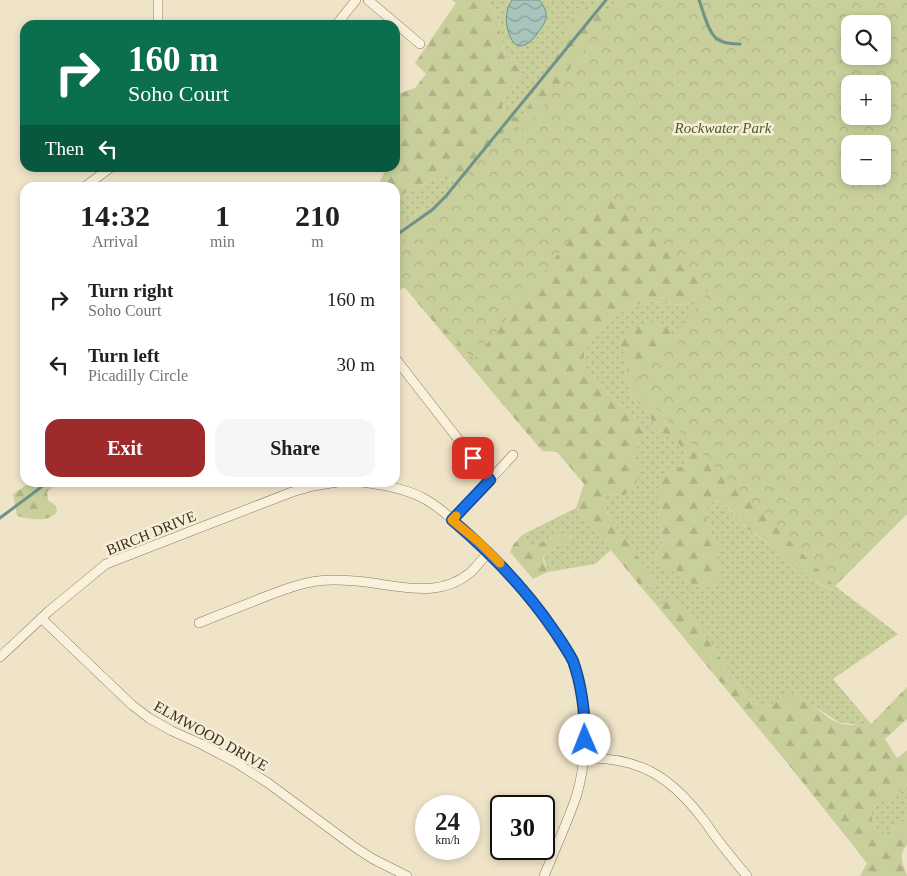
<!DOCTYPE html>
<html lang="en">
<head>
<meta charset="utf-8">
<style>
  :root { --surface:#fff; --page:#f6f6f6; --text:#202124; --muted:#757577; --accent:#9e2a2b }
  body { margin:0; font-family:"Times New Roman",serif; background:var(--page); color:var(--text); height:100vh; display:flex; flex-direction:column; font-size:19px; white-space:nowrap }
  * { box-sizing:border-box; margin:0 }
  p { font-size:16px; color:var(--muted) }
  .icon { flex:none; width:28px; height:28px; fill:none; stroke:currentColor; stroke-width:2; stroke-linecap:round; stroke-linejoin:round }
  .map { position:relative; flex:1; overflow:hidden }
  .panel { position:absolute; left:20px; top:182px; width:380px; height:305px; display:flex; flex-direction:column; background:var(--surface); border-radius:15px; box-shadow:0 2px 8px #0003 }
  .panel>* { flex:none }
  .banner { position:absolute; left:20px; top:20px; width:380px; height:152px; border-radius:15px; box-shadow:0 2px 8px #0003; background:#0b6e4f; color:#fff; overflow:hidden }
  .buttons { position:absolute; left:841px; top:15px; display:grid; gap:10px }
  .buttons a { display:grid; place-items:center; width:50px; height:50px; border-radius:10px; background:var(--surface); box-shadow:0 2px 8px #0003; font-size:25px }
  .speed { position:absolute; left:415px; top:795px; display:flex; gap:10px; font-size:25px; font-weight:700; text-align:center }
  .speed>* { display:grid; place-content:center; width:65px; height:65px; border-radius:50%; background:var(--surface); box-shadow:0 2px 8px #0003; line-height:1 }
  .speed small { font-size:12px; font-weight:400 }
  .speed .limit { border:2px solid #111; border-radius:8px; background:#fff; color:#111 }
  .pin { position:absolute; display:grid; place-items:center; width:42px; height:42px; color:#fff; margin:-21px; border-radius:10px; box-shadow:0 2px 8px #0006 }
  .me { position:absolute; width:55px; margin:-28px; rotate:359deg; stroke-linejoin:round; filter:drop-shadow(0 0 4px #0008) }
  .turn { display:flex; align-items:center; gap:18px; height:105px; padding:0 25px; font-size:22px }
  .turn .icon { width:65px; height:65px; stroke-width:2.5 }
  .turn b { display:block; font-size:35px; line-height:42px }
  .then { display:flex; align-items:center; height:48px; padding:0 25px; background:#0003; gap:10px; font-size:19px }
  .eta { display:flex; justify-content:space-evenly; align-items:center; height:85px; text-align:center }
  .eta b { font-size:30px; font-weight:600; line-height:35px }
  .primary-button { display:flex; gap:10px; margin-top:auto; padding:10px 25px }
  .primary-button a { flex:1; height:58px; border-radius:15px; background:var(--accent); color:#fff; font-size:20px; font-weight:600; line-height:58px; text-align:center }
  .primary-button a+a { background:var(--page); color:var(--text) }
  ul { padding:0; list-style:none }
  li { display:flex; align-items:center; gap:15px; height:65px; padding:0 25px }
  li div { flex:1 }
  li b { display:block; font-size:19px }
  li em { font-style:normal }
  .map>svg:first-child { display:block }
  .grass { fill:url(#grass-dots); fill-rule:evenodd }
  .forest { fill:url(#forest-firs) }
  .park { fill:url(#park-crowns); fill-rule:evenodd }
  .water { fill:url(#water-waves); stroke:#6f938a }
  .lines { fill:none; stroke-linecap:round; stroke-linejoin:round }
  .stream { stroke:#6f938a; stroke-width:3 }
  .street-casing { stroke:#8d765c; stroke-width:10 }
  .street { stroke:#faf1dc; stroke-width:9 }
  .route-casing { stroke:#114b97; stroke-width:12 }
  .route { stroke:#1a73e8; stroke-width:9 }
  .slow { stroke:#f59e0b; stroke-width:9 }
  .labels { text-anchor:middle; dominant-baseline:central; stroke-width:5; stroke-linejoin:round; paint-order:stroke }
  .park-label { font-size:15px; font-style:italic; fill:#4d5a26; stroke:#f7eed8 }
  .street-label { font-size:15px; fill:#3d2e20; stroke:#f7eed8 }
</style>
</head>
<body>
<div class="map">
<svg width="907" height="876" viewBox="0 0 907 876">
  <defs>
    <pattern id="grass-dots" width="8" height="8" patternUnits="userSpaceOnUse" patternTransform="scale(1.25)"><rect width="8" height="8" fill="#c9cf9b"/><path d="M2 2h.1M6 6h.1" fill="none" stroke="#aeb285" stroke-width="1.8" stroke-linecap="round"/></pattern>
    <pattern id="forest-firs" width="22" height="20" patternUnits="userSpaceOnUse" patternTransform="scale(1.25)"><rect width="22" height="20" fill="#c9cf9b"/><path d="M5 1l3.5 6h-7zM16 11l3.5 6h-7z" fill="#aeb285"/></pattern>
    <pattern id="park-crowns" width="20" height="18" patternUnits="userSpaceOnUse" patternTransform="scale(1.25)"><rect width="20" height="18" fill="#c9cf9b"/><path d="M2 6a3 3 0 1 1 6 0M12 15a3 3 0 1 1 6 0" fill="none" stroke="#aeb285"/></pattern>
    <pattern id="water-waves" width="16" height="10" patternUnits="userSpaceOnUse" patternTransform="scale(1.25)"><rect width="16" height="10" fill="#a9c4bc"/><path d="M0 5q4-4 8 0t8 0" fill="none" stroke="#8ba098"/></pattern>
  </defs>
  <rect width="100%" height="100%" fill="#f0e4c8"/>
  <!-- grass -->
  <path class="grass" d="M482,0H907V514L835,586L898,634L833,679L871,724L857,725L838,722L804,699L786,697L773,704L763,707L751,702L689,613L664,602L659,608L641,587L654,585L609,517L601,499L606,494L623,495L636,463L635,451L640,439V423L603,387L584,366C584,361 583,355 585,351C593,332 626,304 647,302C660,301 674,306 686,304C692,304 706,292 712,288L488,315L430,208L423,210L403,223L395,221V200L408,191L418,188L431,179L439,178L474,183L491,176L563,44L529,104L525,115L518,118L506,112L502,108L504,100L516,83L522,71L505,55L496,14L488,4ZM850,24H882V56H850ZM850,84H882V116H850ZM850,144H882V176H850ZM633,330V385L835,586L832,590C811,582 804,573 788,558C776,547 760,540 747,528C738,519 731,509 720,501L713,502L705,510V517L718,549L716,585L703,588L692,584L656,555L663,542L658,522L659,507L676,470L687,463L686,454L679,444L658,429L642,406L631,398L626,374L628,362L625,334Z
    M576,508L611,550L595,564L548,572L543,556L572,536H554L540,544L531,548L527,546L526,541L522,535Z
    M907,784V815L894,830L884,834C877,830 873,826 872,819C868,800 900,797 907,784Z"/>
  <!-- forest -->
  <path class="forest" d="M452,0H482L488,4L496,14L505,55L522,71L516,83L504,100L502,108L506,112L518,118L525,114L529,104L563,44L561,39C568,26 577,6 595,6C599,6 603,8 607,9L610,21L549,112L474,183L439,178L431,179L418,188L408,191L395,200V188H376L387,168H395V95L415,88L426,74L415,63L456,3Z
    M641,129L624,212L712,288C706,292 692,304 686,304C675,306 659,301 647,302C627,304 593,332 585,351C583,355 584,361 584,366L603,387L640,423L643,430C638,447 630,454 641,472L632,491L623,495L606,494L601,499L609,517L655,580L654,585L641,587L576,508L584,484L557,452L542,451L405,288L395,290V221L403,223L423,210L430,207L438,212Z
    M658,322C665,325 669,327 671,334L669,340L634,385L835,586L832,590L812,580L805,575L787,557L748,529L729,508L720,501L713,502L705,510V517L718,548L720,576L716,585L703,588L692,584L673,569L664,571L657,565L656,555L663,542L658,522L659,507L662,498L659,488L664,477L687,463L686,454L679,444L658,429L642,406L631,398L626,374L628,362L620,344L625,333L649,323Z
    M31,482L59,483L47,492L48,500L56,506L57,512C48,523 30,519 17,516L13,494Z
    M561,533H568L572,536L543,556V560L548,572L533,579L510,552L513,545L522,535L526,541L527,546L532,548C542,543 551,537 561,533Z
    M673,599L689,613L751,702C754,703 759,706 762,706C773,708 782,694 796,696C811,699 825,719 839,723C849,726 860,725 871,724L907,687V719L885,739L897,758L907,750V784C900,797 868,800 872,819C873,826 877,830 884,834L894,830L907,815V845C897,856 904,864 907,876H860L867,863L788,764L659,608L664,602Z"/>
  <!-- park -->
  <path class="park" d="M618,0H907V514L835,586L633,385L712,288L605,195L474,360L395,274V250L416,230L511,124L526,131ZM850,24H882V56H850ZM850,84H882V116H850ZM850,144H882V176H850Z"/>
  <!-- water -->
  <path class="water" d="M512,0H539C543,5 547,10 546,18C545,23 542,27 539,31C528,48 514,54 508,30C505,20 506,9 512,0Z"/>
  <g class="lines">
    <!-- stream -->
    <path class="stream" d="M699,0C703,10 708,33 717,39C724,44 733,44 740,44
      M395,236L432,210L446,196L606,0
      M0,518L48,482"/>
    <!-- street casing -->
    <g class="street-casing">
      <path id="street" d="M368,0L420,44
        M158,25V0
        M336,25L356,0
        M83,188L110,168
        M395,358L490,480
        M361,482C382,485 404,488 423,498C436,505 449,516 459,526C496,557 528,592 555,632C561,641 569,651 573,661C579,679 583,698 585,717C587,741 583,779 574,803C565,827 554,852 544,876
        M453,520L513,455
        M41,618L132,705L149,718L172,731L201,744L235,762L268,783L356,848L373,859L407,876
        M199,623C221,614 244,605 267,596C283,590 300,583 318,581C331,579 343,580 356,581C395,584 437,601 471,572C477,566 483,558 489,552
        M0,657L49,611L106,564L292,492L313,486L338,482
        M583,758C638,757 669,775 702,818C708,825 712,833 718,840C727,852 737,864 747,876"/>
    </g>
    <!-- street -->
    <use href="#street" class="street"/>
  </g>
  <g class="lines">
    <!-- route casing -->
    <g class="route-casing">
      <path id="route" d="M473,458L490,480L452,520C491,553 526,589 555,632C561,641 568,651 573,661C582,686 585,713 585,740"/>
    </g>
    <!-- route -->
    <use href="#route" class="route"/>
    <!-- slow -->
    <path class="slow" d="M456,516L452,520L480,543L500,563"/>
  </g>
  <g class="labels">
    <!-- park labels -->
    <g class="park-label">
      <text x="723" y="128">Rockwater Park</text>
    </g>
    <!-- street labels -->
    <g class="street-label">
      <text transform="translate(151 533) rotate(-22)">BIRCH DRIVE</text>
      <text transform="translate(211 736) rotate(29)">ELMWOOD DRIVE</text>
    </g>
  </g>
</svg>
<div class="buttons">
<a><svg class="icon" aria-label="search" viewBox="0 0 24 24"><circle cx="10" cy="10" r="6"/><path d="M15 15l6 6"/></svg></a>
<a>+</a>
<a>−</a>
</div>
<div class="speed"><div>24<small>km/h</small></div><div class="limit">30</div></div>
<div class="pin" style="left:473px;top:458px;background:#d93025"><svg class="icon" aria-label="arrive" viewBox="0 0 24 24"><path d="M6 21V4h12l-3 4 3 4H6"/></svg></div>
<svg class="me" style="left:585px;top:740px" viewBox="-20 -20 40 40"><circle r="19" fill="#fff"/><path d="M0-13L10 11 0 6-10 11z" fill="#1a73e8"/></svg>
<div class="banner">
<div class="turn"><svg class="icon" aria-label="right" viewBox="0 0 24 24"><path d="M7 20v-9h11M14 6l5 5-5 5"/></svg><div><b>160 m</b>Soho Court</div></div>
<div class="then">Then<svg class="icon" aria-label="left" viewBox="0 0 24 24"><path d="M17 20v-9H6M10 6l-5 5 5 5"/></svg></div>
</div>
<section class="panel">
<div class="eta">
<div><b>14:32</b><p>Arrival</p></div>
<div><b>1</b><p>min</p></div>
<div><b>210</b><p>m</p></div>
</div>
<ul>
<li><svg class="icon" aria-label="right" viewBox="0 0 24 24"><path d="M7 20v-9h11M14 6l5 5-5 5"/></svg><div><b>Turn right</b><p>Soho Court</p></div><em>160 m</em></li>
<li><svg class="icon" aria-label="left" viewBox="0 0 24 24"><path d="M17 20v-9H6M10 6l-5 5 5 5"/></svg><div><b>Turn left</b><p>Picadilly Circle</p></div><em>30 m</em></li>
</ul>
<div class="primary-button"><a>Exit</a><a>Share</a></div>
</section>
</div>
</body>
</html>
